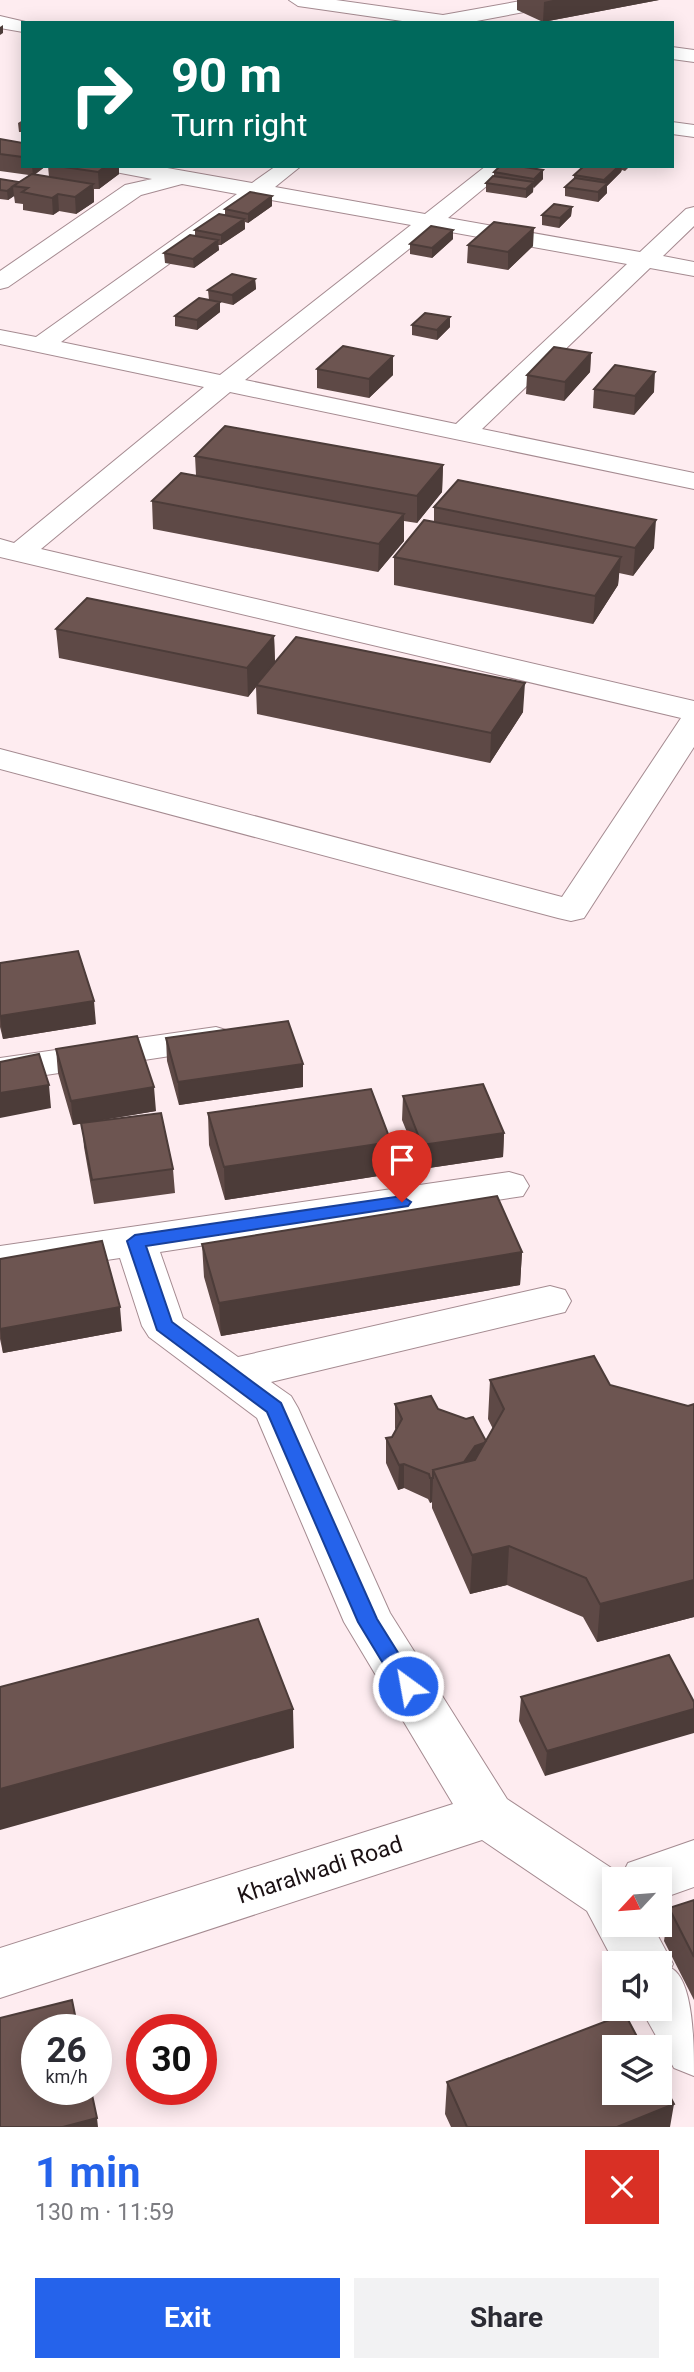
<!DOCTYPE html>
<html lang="en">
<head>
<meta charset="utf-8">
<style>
  :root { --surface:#fff; --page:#f2f2f3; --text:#2b2b33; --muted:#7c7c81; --accent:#2563eb }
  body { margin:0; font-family:Roboto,sans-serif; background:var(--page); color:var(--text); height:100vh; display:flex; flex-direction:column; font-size:26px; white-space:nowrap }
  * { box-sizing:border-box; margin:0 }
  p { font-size:23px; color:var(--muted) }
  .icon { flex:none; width:38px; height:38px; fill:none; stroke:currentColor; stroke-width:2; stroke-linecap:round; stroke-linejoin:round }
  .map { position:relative; height:2127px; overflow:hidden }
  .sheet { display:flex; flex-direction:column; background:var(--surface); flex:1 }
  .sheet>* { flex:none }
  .banner { position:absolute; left:21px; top:21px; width:653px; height:147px; border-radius:0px; box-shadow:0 4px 18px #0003; background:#00695c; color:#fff; overflow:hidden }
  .needle { width:46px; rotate:244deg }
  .controls { position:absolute; left:602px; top:1867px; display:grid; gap:14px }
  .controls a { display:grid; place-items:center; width:70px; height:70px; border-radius:0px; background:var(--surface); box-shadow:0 4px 18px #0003; font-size:35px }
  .speed { position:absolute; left:21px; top:2014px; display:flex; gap:14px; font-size:35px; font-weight:700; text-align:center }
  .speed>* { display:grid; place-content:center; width:91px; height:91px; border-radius:50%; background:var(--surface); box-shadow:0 4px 18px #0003; line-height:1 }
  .speed small { font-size:18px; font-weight:400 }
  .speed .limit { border:10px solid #d22; background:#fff; color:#111 }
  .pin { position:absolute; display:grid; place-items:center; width:60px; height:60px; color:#fff; margin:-72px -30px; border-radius:50% 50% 50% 0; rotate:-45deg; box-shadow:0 0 7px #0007 }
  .pin .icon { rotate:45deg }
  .me { position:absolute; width:77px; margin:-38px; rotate:328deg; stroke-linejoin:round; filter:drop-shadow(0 0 5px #0008) }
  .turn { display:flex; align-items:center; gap:24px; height:147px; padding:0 35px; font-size:32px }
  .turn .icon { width:91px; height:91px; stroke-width:2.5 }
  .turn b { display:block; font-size:49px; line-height:60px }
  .round { display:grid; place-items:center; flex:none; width:74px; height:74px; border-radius:0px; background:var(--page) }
  .summary { display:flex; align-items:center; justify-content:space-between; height:119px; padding:0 35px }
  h1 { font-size:42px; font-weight:700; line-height:52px; color:var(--accent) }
  .cta { display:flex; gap:14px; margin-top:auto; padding:14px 35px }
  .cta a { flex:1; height:80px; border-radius:0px; background:var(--accent); color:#fff; font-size:28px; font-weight:700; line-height:80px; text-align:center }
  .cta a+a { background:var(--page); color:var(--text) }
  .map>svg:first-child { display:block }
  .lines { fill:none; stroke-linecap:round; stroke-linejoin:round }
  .minor-casing { stroke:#a58b91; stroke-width:2 }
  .minor { fill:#fff; fill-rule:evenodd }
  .wall { fill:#5e4946 }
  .shaded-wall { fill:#4c3c39 }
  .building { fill:#6d5551; stroke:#4c3c39; stroke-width:2 }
  .route { fill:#2563eb; stroke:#184099; stroke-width:2 }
  .labels { text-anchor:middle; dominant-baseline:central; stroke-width:7; stroke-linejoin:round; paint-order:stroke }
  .near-street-label { font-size:23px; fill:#1b1114; stroke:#fff }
</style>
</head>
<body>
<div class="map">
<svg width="694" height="2127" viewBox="0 0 694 2127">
  <rect width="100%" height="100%" fill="#feecf0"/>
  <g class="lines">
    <!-- minor casing -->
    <g class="minor-casing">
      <path id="minor" d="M289,0H336L443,15L526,0H565L556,6L466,23H416L298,6Z
        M0,16L30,23H23V32L0,28Z
        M672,47L694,50V62L672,59Z
        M672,122L694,125V137L672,134Z
        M107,166H156L252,183L276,166H301L275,187L425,214L486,166H511L448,218L640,252L686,209L694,207V226L663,256L694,262V276L650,268L482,429L694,473V489L230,392L41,549L694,701V747L584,918L571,921L558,918L0,769V749L562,897L681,718L0,557V539L14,543L204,387L0,344V330L36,337L237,194L182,184L141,195L8,287L0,289V271L125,185L152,179L110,171ZM260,198L411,225L220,375L61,342ZM434,229L627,264L456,424L245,380Z
        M216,1027L229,1031L235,1039L229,1047L0,1082V1058Z
        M509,1172L523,1176L529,1186L523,1196L160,1252L183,1318L238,1357L550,1286L565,1290L571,1301L565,1312L271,1382L291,1396L298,1408L390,1613L507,1799L622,1875L628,1863L694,1840V1887L660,1899V1880H614V1925H652L673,1964L671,1968C694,1980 694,2046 694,2076L674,2068L641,2009H660V1964H615L587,1911L482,1840L0,1998V1948L453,1804L344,1622L257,1418L149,1337L142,1326L120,1258L0,1276V1246Z"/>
    </g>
    <!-- minor -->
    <use href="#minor" class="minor"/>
  </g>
  <!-- wall -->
  <path class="wall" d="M517,0H659L543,22L517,10Z
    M23,120V132H19L18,123Z
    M0,139L23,143V166H46L35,174L49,177L48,166H119V174L99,189H94V202L76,214L59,211L53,215L23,210V204L15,203L14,196L8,200L0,199V179L19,182L29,175L0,171Z
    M584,166H630L625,171L622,170L621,172L607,186V193L598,202L565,196V187L574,179V175Z
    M543,170V179L533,188V192L526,198L486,192V183L494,176V172Z
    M272,206L248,223L245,222V229L221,245H218L219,250L194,268L165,263L164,253L195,236V230L225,216V209Z
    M572,207L571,216L559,228L542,225V215Z
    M453,230V239L432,258L410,254V244Z
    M468,245L533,246L508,270L467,263Z
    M255,279L256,289L233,305L220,302V312L197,330L175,326V316L209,300L208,290Z
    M450,317V327L437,340L412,335V325Z
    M591,353L590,372L564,401L526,394L527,375Z
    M317,369L393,375L369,398L317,388Z
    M594,389L654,392L634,415L593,408Z
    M195,456L443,465L442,492L417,523L404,521V541L378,572L153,529L152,501L196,475Z
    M434,507L654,548L633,576L619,573L618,585L593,624L394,585V557L434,522Z
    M56,629L274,636L275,662L523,712L490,763L257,714L256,687L248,697L59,658Z
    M0,963L96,1024L3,1039L0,1027Z
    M166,1038L303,1064V1087L179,1105L167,1061Z
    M56,1049L156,1111L96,1121L173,1169L175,1193L94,1204L84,1147L82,1123L73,1125L58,1073Z
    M403,1096L504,1133L503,1157L422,1169L402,1120Z
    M208,1113L391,1142V1174L225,1200L209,1145Z
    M202,1244L522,1252L520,1285L221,1336L204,1277Z
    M0,1259L122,1331L3,1353L0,1339Z
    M490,1380L610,1385L688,1406L694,1404V1617L597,1642L583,1617L507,1585L470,1594L432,1508V1502L430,1503L428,1499L404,1488L398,1490L386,1463V1438L392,1437L396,1431L395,1428V1404L438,1409L486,1441L493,1429L488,1419Z
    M669,1655L545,1776L519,1721L521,1697Z
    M694,1900V2000L664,1941L669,1908Z
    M447,2082L670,2127H451L445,2114Z"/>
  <!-- shaded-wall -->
  <path class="shaded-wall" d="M553,0H659L543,22L544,2Z
    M3,25V33L0,35V27Z
    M32,166H46L33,176Z
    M106,166H119V174L99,189L98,172Z
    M619,166H622L621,172L607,186V193L598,202V192L604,187V180Z
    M543,170V179L534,188V179Z
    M534,182L533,192L526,198V189Z
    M93,184L94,202L76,214L75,197Z
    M13,187L14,196L8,200L7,191Z
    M58,194L59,211L53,215L52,198Z
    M272,196V206L248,223V214Z
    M572,207L571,216L559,228L560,218Z
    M244,219L245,229L221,245V235Z
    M534,228L533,246L508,270V252Z
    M453,230V239L432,258V248Z
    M218,240L219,250L194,268L193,259Z
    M255,279L256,289L233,305L232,295Z
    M220,302V312L197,330V320Z
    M450,317V327L437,340V330Z
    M591,353L590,372L564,401L565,382Z
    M393,356V375L369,398V379Z
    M655,372L654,392L634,415L635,396Z
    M443,465L442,492L417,523V496Z
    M404,514V541L378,572L379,544Z
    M656,520L654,548L633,576L635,548Z
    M621,557L618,585L593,624L595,596Z
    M274,636L275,664L256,685V687L248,697L247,668Z
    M525,683L523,712L490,763L491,733Z
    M94,1001L96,1024L3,1039L0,1016Z
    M303,1064V1087L179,1105L178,1082Z
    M49,1085L51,1108L0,1118V1093Z
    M154,1087L156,1111L73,1125L71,1101Z
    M504,1133L503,1157L422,1169V1145Z
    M391,1142V1174L225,1200L224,1167Z
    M522,1252L520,1285L221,1336L219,1303Z
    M120,1307L122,1331L3,1353L0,1329Z
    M487,1443L485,1467L464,1462L475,1446Z
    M404,1464V1488L398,1490L399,1465Z
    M430,1478H433L432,1502L430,1503Z
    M509,1546L507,1585L470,1594L472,1555Z
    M694,1580V1617L597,1642L600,1604Z
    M293,1709L294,1748L0,1830V1789Z
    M694,1709V1733L545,1776L547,1751Z
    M674,2104L670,2127H617Z
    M97,2118L98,2127H63Z"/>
  <!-- building -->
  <path class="building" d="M0,139L23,143V157L0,154Z
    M57,166H106L98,172Z
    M500,166H518L543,170L534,179L494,172Z
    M584,166H619L604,180L574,175Z
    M32,174L93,184L75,197L58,194L52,198L22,192L28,188L13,186Z
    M493,176L534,182L526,189L486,183Z
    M575,178L608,183L598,192L565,187Z
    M0,179L19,182L7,191L0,190Z
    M250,192L272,196L248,214L225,209Z
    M554,204L572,207L560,218L542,215Z
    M219,214L244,219L221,235L195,230Z
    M494,222L534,228L508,252L468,245Z
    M431,226L453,230L432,248L410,244Z
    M190,235L218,240L193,259L164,253Z
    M232,274L255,279L232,295L208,290Z
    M199,298L220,302L197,320L175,316Z
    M425,313L450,317L437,330L412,325Z
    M343,346L393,356L369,379L317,369Z
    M554,347L591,353L565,382L527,375Z
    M615,365L655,372L635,396L594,389Z
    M225,426L443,465L417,496L195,456Z
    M181,473L404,514L379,544L152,501Z
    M458,480L656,520L635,548L434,507Z
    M424,520L621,557L595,596L394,557Z
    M87,598L274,636L247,668L56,629Z
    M296,637L525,683L491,733L256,685Z
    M78,951L94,1001L0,1016V963Z
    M288,1021L303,1064L178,1082L166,1038Z
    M137,1036L154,1087L71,1101L56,1049Z
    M39,1054L49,1085L0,1093V1062Z
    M483,1084L504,1133L422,1145L403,1096Z
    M371,1089L391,1142L224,1167L208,1113Z
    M161,1113L173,1169L92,1180L81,1123Z
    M497,1196L522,1252L219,1303L202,1244Z
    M102,1241L120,1307L0,1329V1259Z
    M594,1356L610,1385L688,1406L694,1404V1580L600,1604L586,1578L509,1546L472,1555L433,1470L475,1460L504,1409L490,1380Z
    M431,1396L438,1409L466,1419L473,1417L486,1441L484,1443L475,1446L464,1462L433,1470V1478H430L429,1474L404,1464L399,1465L386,1438L392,1437L402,1419L395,1404Z
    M258,1619L293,1709L0,1789V1687Z
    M669,1655L694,1702V1709L547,1751L521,1697Z
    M694,1900V1957L669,1908Z
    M72,2000L78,2030H37V2090H91L97,2118L63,2127H0V2018Z
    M625,2014L643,2048H614V2093H660V2078L674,2104L617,2127H467L447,2082Z"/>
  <!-- route -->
  <path class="route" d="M402,1196L411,1202L408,1206L146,1246L172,1322L281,1403L377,1619L419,1686L416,1693L408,1695L401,1693L358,1622L267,1412L157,1330L127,1241L135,1235Z"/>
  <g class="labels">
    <!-- near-street labels -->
    <g class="near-street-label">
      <text transform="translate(320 1870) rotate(-18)">Kharalwadi Road</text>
    </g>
  </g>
</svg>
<div class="controls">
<a><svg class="needle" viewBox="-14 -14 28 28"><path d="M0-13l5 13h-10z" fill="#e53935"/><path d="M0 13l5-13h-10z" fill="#7c7c81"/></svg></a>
<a><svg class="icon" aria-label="sound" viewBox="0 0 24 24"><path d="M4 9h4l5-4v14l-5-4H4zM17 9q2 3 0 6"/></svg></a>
<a><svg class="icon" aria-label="layers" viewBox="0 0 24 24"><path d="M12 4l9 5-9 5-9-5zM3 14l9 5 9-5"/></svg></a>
</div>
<div class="speed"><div>26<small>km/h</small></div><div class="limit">30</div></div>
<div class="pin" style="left:402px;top:1202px;background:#d93025"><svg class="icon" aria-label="arrive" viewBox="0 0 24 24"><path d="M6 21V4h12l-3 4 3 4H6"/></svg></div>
<svg class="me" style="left:408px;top:1686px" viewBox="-20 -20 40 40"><circle r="17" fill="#2563eb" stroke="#fff" stroke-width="3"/><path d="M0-11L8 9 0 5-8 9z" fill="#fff"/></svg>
<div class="banner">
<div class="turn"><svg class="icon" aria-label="right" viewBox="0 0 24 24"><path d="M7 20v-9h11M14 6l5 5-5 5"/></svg><div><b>90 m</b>Turn right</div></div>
</div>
</div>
<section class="sheet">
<div class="summary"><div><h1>1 min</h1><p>130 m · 11:59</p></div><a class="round" style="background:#d93025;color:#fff"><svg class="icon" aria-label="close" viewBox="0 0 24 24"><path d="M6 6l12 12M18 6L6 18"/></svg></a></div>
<div class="cta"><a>Exit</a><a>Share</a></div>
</section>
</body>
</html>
